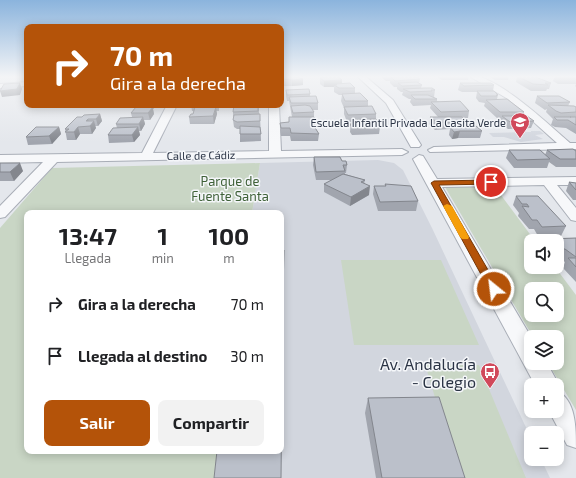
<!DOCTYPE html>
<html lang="es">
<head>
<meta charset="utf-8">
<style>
  :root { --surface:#fff; --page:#f2f2f2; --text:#202124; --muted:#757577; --accent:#b45309 }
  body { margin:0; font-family:"Exo 2",sans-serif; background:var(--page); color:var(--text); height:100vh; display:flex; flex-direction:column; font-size:15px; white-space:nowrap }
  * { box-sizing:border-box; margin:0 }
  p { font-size:13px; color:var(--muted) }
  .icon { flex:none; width:22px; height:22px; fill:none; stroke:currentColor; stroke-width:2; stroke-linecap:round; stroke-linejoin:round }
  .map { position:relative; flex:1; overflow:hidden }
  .side { position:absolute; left:24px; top:210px; width:260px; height:244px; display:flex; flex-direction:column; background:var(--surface); border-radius:8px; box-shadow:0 2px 10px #0003 }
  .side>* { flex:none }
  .top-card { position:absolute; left:24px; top:24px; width:260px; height:84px; border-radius:8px; box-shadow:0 2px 10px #0003; background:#b45309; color:#fff; overflow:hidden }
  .fabs { position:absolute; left:524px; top:234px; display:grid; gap:8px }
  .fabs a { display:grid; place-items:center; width:40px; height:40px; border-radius:8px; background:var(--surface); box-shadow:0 2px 10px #0003; font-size:20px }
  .pin { position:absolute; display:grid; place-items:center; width:34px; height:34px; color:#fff; margin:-17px; border:2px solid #fff; border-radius:50%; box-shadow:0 1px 4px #0007 }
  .me { position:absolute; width:44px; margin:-22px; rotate:331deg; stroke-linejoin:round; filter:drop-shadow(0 0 3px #0008) }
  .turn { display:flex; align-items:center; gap:14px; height:84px; padding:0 20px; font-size:18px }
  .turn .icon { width:52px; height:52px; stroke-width:2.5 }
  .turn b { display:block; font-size:28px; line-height:34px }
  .eta { display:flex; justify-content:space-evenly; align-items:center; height:68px; text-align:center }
  .eta b { font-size:24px; font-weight:700; line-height:28px }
  .cta { display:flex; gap:8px; margin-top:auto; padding:8px 20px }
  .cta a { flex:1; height:46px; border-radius:8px; background:var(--accent); color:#fff; font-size:16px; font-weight:700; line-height:46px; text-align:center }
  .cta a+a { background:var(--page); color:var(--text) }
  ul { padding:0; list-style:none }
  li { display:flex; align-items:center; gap:12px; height:52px; padding:0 20px }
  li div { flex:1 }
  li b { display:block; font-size:15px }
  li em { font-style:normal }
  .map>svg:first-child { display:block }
  .built { fill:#d2d6de }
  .green { fill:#c9d6c5; fill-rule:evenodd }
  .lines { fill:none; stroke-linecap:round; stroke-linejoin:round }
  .minor-casing { stroke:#a9aeb7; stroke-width:2 }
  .minor { fill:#f7f8fa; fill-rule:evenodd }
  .wall { fill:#a1a5ae }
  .shaded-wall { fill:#83868d }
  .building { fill:#bbc0ca; stroke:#83868d }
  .route { fill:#b45309; stroke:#753606 }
  .slow { fill:#f59e0b }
  .labels { text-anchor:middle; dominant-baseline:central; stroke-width:3; stroke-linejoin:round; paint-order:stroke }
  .far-poi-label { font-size:11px; fill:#2b3445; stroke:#f4f6f9; text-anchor:end }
  .far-street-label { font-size:11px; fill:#2b3445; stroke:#f4f6f9 }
  .park-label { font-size:13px; fill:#3f6138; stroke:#f4f6f9 }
  .near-poi-label { font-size:16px; fill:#2b3445; stroke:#f4f6f9; text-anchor:end }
</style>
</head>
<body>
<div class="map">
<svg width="576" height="478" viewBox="0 0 576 478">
  <rect width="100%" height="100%" fill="#e4e7ec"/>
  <!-- built -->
  <path class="built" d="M531,131H540L544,134L535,135L543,139L521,142L504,137H493L489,133L531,132Z
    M378,160L394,163L403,170L432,228L531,438V459H541L550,478H218L281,451V213H252L260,163Z"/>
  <!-- green -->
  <path class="green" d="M260,163L252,213H27V451H222L219,478H0V228L52,168Z
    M445,187H495L535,241H531V267H555L576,295V410L548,363H557V337H533ZM531,289H557V315H531Z
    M341,260H441L479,345H354Z
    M425,364L479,365L526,478H459Z"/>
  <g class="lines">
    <!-- minor casing -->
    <g class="minor-casing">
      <path id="minor" d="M357,76H365L393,100L421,145L419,147H411L386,103Z
        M469,76C494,72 550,126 570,143H576V149L430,152L428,150L434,147L557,143L508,99Z
        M27,82V86L0,88V84Z
        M167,105H177L153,153L269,151V105H279L281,151L402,149L408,152L402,155L57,162L5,217L0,218V206L43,162L0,163V155L142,153Z
        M419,155L423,156L437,179L576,177V185H557L576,208V221L571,220L544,185L442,187L531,337V363H547L559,385L557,388V385H535L413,159Z
        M557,391C576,400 576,428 576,448L567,445L549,411H557Z"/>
    </g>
    <!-- minor -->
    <use href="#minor" class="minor"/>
  </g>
  <!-- wall -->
  <path class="wall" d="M281,76H294L303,85L292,86H281Z
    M323,76H338H337L342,80V83L355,88V94L368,101V106L376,114V119L380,127L379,134L352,135L350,132L351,122H347L344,114V108L341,101L342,95H339L334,92V87H324L320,84V78H323Z
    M380,76H413L420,79L419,83L422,85L421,88L435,90L434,97L437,99V101L469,111L468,118H464L467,122L466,126L482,131L480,138H458L452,139L449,135L450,129L435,130L429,124L430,117H438L430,108L431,105L413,106L410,102L411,99H409L402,95L403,92H401L397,89V87H394L390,83V81H386L382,78V76Z
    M438,76H469L468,80H442L437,77Z
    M492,76H509L508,80H495L491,78Z
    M517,76L551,83L549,89H547L546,91H531L516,82Z
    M555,76H576V87L575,86L576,84H558L553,81Z
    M460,83L494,85L493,91L498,95L497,99L524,112L523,116L534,121L531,128L508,129L500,123L501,119H498L484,106L485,103L479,102L476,98L477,92H462L458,90Z
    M286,90L310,94V97L318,103V110H312L314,112V117L315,127L319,134L318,141H291L290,136H281L280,130V123L289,122V117H292L289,101H287L286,96Z
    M537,96L570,102L568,106L576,107V134L566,128L555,127L551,125L553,119L546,112L547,109L545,110L535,103Z
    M134,105H157L153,109L154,114L150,120H144L145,124L141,131H139L140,135L134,142L109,143L108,135L117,128L116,124L132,117L131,113L135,108Z
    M191,105H219V111H216L217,114L214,124H190L189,117L193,114L194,111H192Z
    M240,105H261V108H259V114H260L261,141L240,142V129H237L234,127L233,120V112Z
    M100,114L102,121L98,126H95L96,128L92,134H80L76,140H67L65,129L82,117Z
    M59,127L61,134L52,144L28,145L26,137Z
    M509,150L545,155L547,150L576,151V167H556L549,162L547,168H514L506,158Z
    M314,157L342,161L347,165L346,173H345V174L365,180L364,184L369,195L350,206L324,192V184L331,180H316L313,165Z
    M0,163L23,171L14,181H0Z
    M569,182L576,183V200H573L566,191Z
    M385,184L418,201L416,211H378L373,194L374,186H385Z
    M516,196L566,226L561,236H538L534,229H529L518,216L519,213L513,205Z
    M576,238V282L563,268L565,262L561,259H557V241H547L548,239Z
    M281,250L284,264L282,344H281Z
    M368,398L465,478H376L365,413Z"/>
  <!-- shaded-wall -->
  <path class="shaded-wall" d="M303,79V85L292,86V80Z
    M342,80V86L337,85L336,84V86L334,85V87H324V81Z
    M20,83L22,89L20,95L2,97L0,91Z
    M151,105H157L153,109L154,114L150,120L148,113L152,108Z
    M216,107L217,114L214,124L213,116Z
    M100,114L102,121L98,126L96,119Z
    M143,117L145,124L141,131L139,124Z
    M88,119L90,126L94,121L96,128L92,134L90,126L86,121Z
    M315,120V128L312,123Z
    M59,127L61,134L52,144L49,136Z
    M78,127L80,134L76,140L74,132Z
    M138,127L140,135L134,142L132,135Z
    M460,131L458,138L452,139L454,132Z
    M20,163L23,171L14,181L10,172Z
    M370,186L369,195L350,206L351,197Z
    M284,250V264L282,344V329Z"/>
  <!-- building -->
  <path class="building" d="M281,76H292L303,79L292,80L281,79Z
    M323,76H337L342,80L324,81L320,78L325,77Z
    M415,76L420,79L395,81L391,77Z
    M517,76H533L551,83H545L548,85L533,84Z
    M556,76H576V78H561Z
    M417,82L422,85L402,86L398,83Z
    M20,83L17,89L0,91L4,84Z
    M350,83L355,88H339L334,85H337L336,84Z
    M460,83H491L494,85L464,86Z
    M424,88H432L435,90H431L432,91L410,92L403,89Z
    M309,89L310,94L287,95L286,90Z
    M477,91H494L498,95H496L497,96H481Z
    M360,93L368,101H345L342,94Z
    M411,95H428L437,99H415Z
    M316,96L318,103H291L289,97Z
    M537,96H559L570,102L547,103Z
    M507,99L524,112H500L486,100Z
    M460,101L469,111L441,112L431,102Z
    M234,105H258V111L233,112Z
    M305,105L310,106L314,112L293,113L291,106Z
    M548,105L574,106L576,107V112L561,113L556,111Z
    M372,106L376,114L348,115L344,107Z
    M136,107H153L148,113H131Z
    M195,107H216L213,116L189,117L191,114H193Z
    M100,114L96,119H88L86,121H94L90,126L78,127L74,132H65L69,129H65L77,117H82L84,115Z
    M260,114V121L237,122L233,120L234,115Z
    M502,116H527L534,121L510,122Z
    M143,117L139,124H116L120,118Z
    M289,117H314L315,120L312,123L319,134L291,133L290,128H281L280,123L289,122Z
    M430,117H462L467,122H437Z
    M554,117H571H570H576V125L568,120H557Z
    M376,119L380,127L352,128L350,124H353L351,120Z
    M240,126L260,127L261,134H240Z
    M476,126L482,131H460L454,132L450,127Z
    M36,127H59L49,136L26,137Z
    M138,127L132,135H108L113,128Z
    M573,149L576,151V159H560L547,150Z
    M509,150H540L550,159L517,160Z
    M314,157H340L342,161H346L347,165H343L345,171L316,172Z
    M0,163H20L10,172H0Z
    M343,174L365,180L361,182L370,186L351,197L324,184Z
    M569,182L576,183V190Z
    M385,184L411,186L418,201L380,202L374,186H386Z
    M516,196H538L566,226L542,227L537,220H532L522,206L529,207L527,204H522Z
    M576,238V257L565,249H558L557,248V241H551L548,239Z
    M281,250H284L282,329H281Z
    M568,258H576V267Z
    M281,386H282L281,478H214L217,451H281Z
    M439,397L465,478H382L368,398Z"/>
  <!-- sky -->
  <linearGradient id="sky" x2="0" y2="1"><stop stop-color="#8bb4dd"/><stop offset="0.54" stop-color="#f3f4f6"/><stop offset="1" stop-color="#f3f4f6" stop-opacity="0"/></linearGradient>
  <rect width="576" height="142" fill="url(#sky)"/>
  <!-- route -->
  <path class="route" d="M491,180H493V184L439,185L499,289L494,293L489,289L431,183L434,181Z"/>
  <!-- slow -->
  <path class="slow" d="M447,204L452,206L469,237L468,239H462L460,237L443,206Z"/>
  <!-- icons -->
  <defs>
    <g id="school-pin" transform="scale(1)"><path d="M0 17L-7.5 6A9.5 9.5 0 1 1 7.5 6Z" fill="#d1495b" stroke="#f4f6f9"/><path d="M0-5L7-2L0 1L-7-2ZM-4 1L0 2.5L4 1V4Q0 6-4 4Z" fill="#fff"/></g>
    <g id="bus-pin" transform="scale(1)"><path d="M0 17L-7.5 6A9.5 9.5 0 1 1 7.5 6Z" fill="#d1495b" stroke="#f4f6f9"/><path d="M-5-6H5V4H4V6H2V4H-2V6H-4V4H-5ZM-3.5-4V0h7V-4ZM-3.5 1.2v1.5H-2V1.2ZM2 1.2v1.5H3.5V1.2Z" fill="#fff"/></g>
  </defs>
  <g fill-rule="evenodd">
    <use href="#school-pin" x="520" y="122"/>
    <use href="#bus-pin" x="490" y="372"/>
  </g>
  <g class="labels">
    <!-- far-poi labels -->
    <g class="far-poi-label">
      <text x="506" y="122">Escuela Infantil Privada La Casita Verde</text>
    </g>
    <!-- far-street labels -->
    <g class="far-street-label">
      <text transform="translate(201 155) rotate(-1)">Calle de Cádiz</text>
    </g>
    <!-- park labels -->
    <g class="park-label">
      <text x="230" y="181">Parque de<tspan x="230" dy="15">Fuente Santa</tspan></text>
    </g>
    <!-- near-poi labels -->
    <g class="near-poi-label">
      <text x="476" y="363">Av. Andalucía<tspan x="476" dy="18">- Colegio</tspan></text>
    </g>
  </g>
</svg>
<div class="fabs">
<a><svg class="icon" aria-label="sound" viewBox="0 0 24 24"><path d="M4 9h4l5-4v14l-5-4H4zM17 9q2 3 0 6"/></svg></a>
<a><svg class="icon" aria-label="search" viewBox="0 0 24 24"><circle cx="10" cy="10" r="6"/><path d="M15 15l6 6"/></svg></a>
<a><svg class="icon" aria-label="layers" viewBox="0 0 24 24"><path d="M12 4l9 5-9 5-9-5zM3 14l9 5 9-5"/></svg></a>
<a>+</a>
<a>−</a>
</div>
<div class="pin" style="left:491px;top:182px;background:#d93025"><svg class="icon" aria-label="arrive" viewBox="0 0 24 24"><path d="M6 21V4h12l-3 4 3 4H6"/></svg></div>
<svg class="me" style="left:494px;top:289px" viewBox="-20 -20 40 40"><circle r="17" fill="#b45309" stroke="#fff" stroke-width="3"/><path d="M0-11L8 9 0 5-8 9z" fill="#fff"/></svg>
<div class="top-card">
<div class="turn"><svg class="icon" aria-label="right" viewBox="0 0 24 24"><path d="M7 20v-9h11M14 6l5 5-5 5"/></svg><div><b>70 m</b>Gira a la derecha</div></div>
</div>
<section class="side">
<div class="eta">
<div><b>13:47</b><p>Llegada</p></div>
<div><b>1</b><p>min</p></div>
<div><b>100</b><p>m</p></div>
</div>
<ul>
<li><svg class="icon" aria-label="right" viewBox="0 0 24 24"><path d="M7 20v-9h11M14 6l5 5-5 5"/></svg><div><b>Gira a la derecha</b></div><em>70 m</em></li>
<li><svg class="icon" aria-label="arrive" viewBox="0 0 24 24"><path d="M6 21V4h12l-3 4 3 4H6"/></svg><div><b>Llegada al destino</b></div><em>30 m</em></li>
</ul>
<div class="cta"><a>Salir</a><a>Compartir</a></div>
</section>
</div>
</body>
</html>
